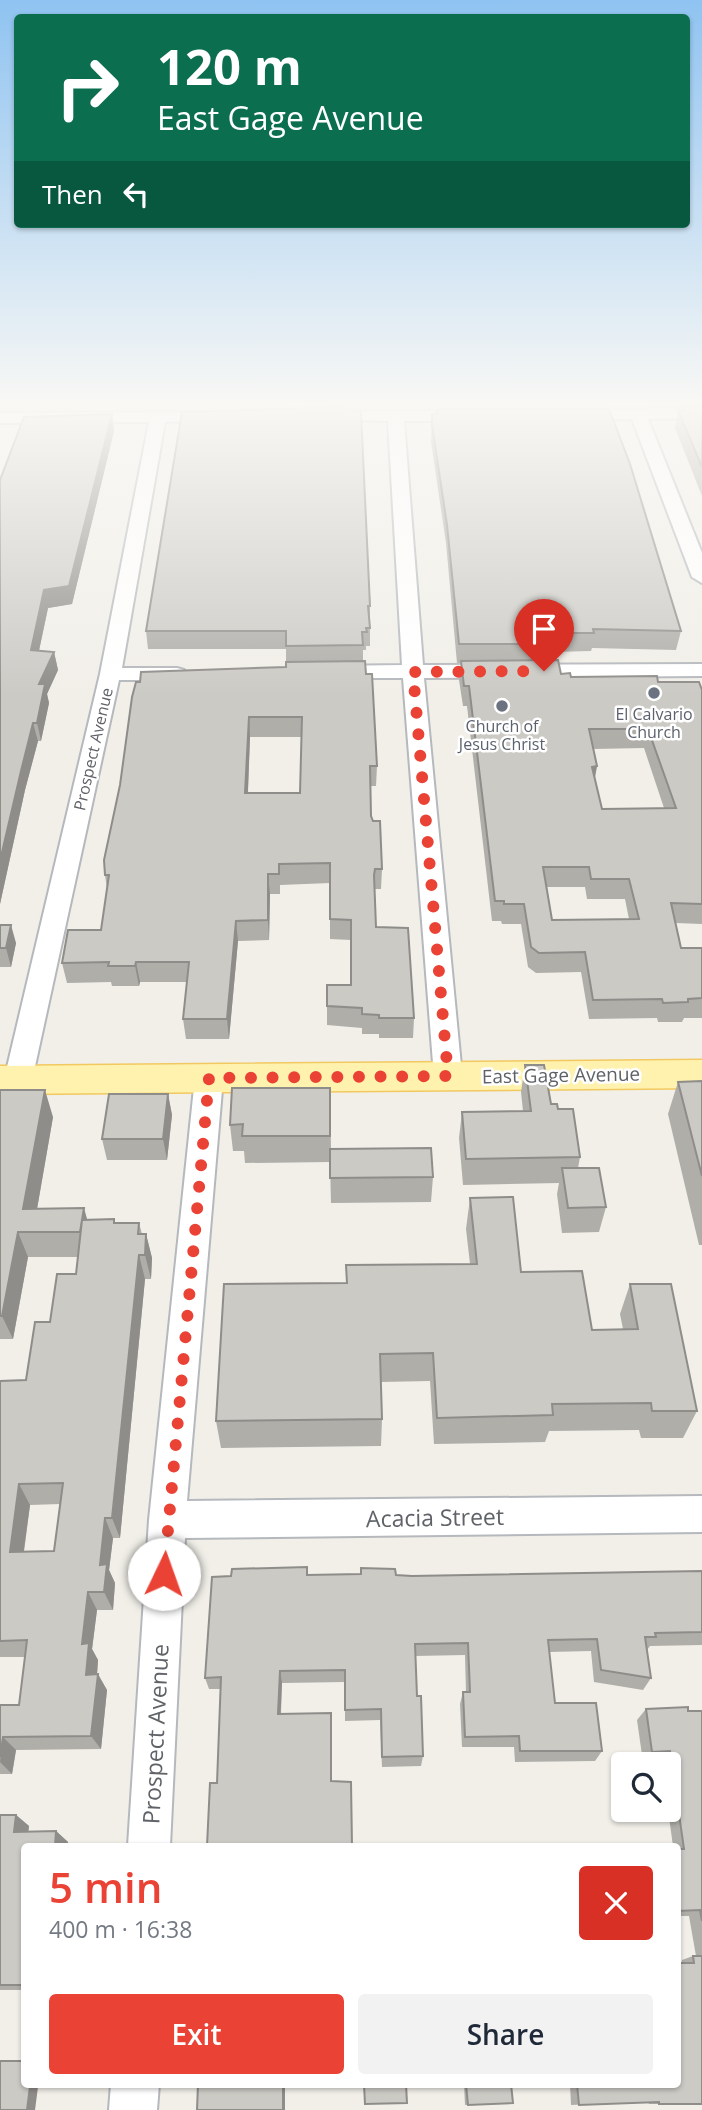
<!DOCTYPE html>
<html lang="en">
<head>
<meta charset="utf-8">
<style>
  :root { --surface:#fff; --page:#f2f2f3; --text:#1f2937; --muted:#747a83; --accent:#ea4335 }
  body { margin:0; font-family:"Open Sans",sans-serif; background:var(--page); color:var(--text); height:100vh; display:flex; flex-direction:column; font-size:26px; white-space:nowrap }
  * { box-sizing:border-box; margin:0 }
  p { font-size:23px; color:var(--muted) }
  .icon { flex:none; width:38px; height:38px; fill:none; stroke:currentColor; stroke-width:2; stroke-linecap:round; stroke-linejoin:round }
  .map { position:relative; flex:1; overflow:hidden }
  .sheet { position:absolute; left:21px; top:1843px; width:660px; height:245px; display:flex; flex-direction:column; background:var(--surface); border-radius:7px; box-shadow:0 2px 5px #0004 }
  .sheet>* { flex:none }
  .banner { position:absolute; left:14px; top:14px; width:676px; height:214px; border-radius:7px; box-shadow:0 2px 5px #0004; background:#0b6e4f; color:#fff; overflow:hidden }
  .fabs { position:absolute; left:611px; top:1752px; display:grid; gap:14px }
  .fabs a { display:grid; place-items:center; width:70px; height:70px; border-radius:7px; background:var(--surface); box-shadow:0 2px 5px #0004; font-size:35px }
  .pin { position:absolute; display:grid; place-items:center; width:60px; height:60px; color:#fff; margin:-72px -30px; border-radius:50% 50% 50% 0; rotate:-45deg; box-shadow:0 0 7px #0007 }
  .pin .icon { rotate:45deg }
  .me { position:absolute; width:77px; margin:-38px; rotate:3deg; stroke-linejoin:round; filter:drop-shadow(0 0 5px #0008) }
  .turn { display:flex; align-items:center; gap:24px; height:147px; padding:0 28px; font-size:32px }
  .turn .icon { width:91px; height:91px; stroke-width:2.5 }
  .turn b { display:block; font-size:49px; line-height:60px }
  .then { display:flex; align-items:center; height:66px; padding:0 28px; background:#0003; gap:14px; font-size:26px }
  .round { display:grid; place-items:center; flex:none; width:74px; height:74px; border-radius:7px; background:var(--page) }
  .summary { display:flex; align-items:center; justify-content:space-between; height:119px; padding:0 28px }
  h1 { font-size:42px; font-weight:600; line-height:52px; color:var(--accent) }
  .action { display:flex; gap:14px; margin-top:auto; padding:14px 28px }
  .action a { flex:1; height:80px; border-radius:7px; background:var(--accent); color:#fff; font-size:28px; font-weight:600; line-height:80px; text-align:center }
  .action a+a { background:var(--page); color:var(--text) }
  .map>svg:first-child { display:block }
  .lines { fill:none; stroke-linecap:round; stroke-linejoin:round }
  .minor-casing { stroke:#b5b8bc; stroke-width:4 }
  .major-casing { stroke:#f2c960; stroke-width:3 }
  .minor { fill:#fff; fill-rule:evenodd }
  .major { fill:#fff2af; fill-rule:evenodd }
  .wall { fill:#afaea9; fill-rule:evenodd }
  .shaded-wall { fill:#8f8d8a }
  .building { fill:#cccac5; stroke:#8f8d8a; stroke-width:2; fill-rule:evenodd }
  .route { stroke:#ea4335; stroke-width:12; stroke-dasharray:0 21.6 }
  .worship-dot { fill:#6b7280; stroke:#fff; stroke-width:2.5 }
  .labels { text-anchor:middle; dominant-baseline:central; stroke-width:5; stroke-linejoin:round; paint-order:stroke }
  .far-worship-label { font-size:16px; fill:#5b616d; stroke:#fff }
  .far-street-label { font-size:16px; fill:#5f6368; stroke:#fff }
  .street-label { font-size:19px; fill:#5f6368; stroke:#fff }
  .near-street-label { font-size:23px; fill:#5f6368; stroke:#fff }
</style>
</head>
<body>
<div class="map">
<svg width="702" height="2110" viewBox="0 0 702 2110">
  <rect width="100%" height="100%" fill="#f1efe8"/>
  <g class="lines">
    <!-- minor casing -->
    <g class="minor-casing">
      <path id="minor" d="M702,408V418L648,419L702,553V583L692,577L632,419L573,420L565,415L573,410Z
        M325,411H470L478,416L470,421H404L423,665L702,664V676L424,678L462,1076L458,1084L448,1087L438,1084L434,1076L403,678H329L322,676L319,672L322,668L329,666L402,665L388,421L319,419L317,416L319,413Z
        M218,412L224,414L226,417L224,420L165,422L122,668H177L184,670L187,674L184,678L177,680H119L32,1080L28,1088L18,1091L8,1088L4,1080L100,674L149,422L0,423V413Z
        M209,1067L219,1070L223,1078L187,1501L702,1496V1532L185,1538L170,1846H128L149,1520L195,1078L199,1070Z
        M111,2084H159L157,2110H109Z"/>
    </g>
    <!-- major casing -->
    <g class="major-casing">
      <path id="major" d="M702,1060V1088L0,1094V1066Z"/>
    </g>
    <!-- minor -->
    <use href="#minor" class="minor"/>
    <!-- major -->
    <use href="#major" class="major"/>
  </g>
  <!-- wall -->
  <path class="wall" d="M683,406H702V496L675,428L678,410H682Z
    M437,409L681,631L676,650L592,648L591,651L553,652L552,660L561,674L571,677L658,682L702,690V924L676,923L681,948H702V1018H684L682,1022H658L657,1018L589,1019L581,972L536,973L528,967L521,924H502L501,921H492L467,706H463L459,680L461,663H457L446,543L431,442L432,415L437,413ZM644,748L664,808L602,809L595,778L597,766L593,749ZM547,887H585L587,899H625L629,919L552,920Z
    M112,414L114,431L72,604L48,608L39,651L54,652L58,670L47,694L49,703L41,741H38L25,790L0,904V480Z
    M370,606V646H366V650H363V661L377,766L376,786H370L371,816L382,869L381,889H374L376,927L414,1018L413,1038H379V1034H362V1028L327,1025V985H351V940L330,939V883L280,885V894H270L269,940L238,941L229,1039H186L183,1019L187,982H140L139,986H112L111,982L67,983L62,963L101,930L107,889L105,875L286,667V649H148L146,631ZM250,737H302L300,793H248Z
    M0,925L16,943L11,967H0Z
    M525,1065L551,1104L558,1109L580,1157L578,1168L606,1207L599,1232L562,1233L557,1194L559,1183L463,1185L459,1138L462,1112L523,1111L521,1092Z
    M702,1081V1245H699L668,1114L678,1082Z
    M330,1088L331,1149L433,1177L431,1202L331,1203L330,1162L245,1163L244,1151H233L230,1125Z
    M0,1090L53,1117L37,1209L87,1220L114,1219L115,1223H139L142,1234H146L152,1258L151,1279H145L120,1538H113L109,1570L115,1583L113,1610H97L92,1649L98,1660L97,1674L107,1690L101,1749L16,1750L12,1774H0V1705H19L25,1657H0V1381L26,1380L50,1322L76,1274L78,1257H28L13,1339H0ZM60,1504L54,1551L24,1552L30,1505Z
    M168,1094L172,1115L167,1160H107L102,1139Z
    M470,1198L521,1272L592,1330L623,1329L620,1314L630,1284L697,1411L683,1438H641L639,1430L549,1431L545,1442L434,1444L430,1381L381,1382L382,1419L381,1446L221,1448L216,1421L347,1283L470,1264L466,1229Z
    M307,1567V1575L412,1576L702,1571V1645L650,1646L647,1650L651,1678L643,1690L594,1682L591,1651L549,1652L555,1703L602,1751L595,1761L515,1762L514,1747H462L460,1704L463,1692H466L465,1655L415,1656L417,1696L423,1756L421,1766L382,1767L380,1720L345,1721V1682L282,1683L281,1714L331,1713V1781L217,1783L221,1689H209L205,1678L231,1576Z
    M646,1709L702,1711V2104H649L648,2102L571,2105L570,2084H677L682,1960L693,1956H696L689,1916H677V1846H673L668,1810V1764H661V1762H643L637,1720Z
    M0,1815H16L29,1826L28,1832L56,1831L68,1842L67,1846H24V1990H0Z
    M464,2084H511L513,2103L465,2105Z"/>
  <!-- shaded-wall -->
  <path class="shaded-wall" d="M112,414L114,431L72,604L48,608L35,669L31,650L44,590Z
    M54,652L58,670L47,694L49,703L41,741L37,723L39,684Z
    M249,717L250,737L247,813L245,793Z
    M33,723L38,741L25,790L0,904V861L21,771Z
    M597,766L593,786L592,767Z
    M268,874L270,894L269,940L268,920Z
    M236,921L238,941L229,1039L227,1019Z
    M11,925L16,943L11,967L6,948Z
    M136,962L140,982L139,986L135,966Z
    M45,1090L53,1117L33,1232L23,1209Z
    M168,1094L172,1115L167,1160L163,1139Z
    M84,1208L91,1233L80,1232Z
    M18,1232L28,1257L13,1339L2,1316Z
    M146,1234L152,1258L151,1279L145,1255Z
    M139,1255L145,1279L120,1538L112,1518Z
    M19,1484L30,1505L21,1571L10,1552Z
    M105,1518L113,1538L109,1570L115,1583L113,1610L104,1592L100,1565Z
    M88,1592L97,1610L92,1649L98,1660L96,1690L86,1675L82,1644Z
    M280,1671L282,1683L280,1725L278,1714Z
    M98,1674L107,1690L101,1749L91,1736Z
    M3,1737L16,1750L12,1774L0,1762Z
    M16,1815L29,1826L27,1843L14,1832Z
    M56,1831L68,1842L67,1846H55Z
    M283,2084H285V2110H283Z
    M30,2086L38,2087L35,2110H27Z"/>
  <!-- building -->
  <path class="building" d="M683,406H702V467L678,410H684Z
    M341,407L361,412L370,606H368L370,628H366L367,632H362L363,645L286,646V631H146L182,412Z
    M437,409H609L630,464L681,631L593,629L594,633H552L554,644H459L447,525L432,425V415L437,413Z
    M112,414L69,586L44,590L31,650L54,652L39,684H45L37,723H33L21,771L0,861V480L24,417Z
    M558,660L561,674L570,673L571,677L657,676L658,682H699L702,690V904L671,903L681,948H702V998L688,999V1002L663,1003L662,999L593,1000L585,952L539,953L531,947L524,904H504V901H495L469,686H464L461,661ZM589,729H648L676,808L602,809L592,767L597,766ZM543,867H589L591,879H629L639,919L552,920Z
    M365,661L366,674H372L377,766H370L371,816L373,821H380L382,869H375L374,875L376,927L408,928L414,1018H379V1015L362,1014V1008L327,1006V985H351V920L330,919V863L279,864V874H268V920L236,921L227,1019H183L189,962H136L135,966H108L109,962L62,963L68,930H101L109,875H105L104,860L120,785L132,697L136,682H140L141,672L286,667V662ZM249,717H302L300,793H245Z
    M0,925H11L6,948H0Z
    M525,1065H544L551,1104H557L558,1109H573L580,1157L466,1159L462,1112L531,1111Z
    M702,1081V1176L678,1082Z
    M232,1088H330V1136H242L243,1124L230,1125Z
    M0,1090H45L23,1209L84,1208L80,1232H18L2,1316H0Z
    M109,1094H168L163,1139H102Z
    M431,1148L433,1177L330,1178V1149Z
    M562,1168H599L606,1207L568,1208Z
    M513,1197L521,1272L582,1271L592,1330L638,1329L630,1284H671L697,1411H652L651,1403L552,1404L553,1415L437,1418L433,1353L380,1354L382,1419L216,1421L224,1284L347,1283L346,1265L477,1264L470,1198Z
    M114,1219V1223H139L138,1234H146L145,1255H139L112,1518H105L100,1565L107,1564L104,1592H88L82,1644L89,1643L86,1675L98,1674L91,1736L3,1737L0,1757V1705H19L27,1640L0,1641V1381L26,1380L35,1322H50L57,1274H76L82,1220ZM63,1483L54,1551L10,1552L19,1484Z
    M307,1567V1575L361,1574V1568L395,1569L396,1575L412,1576L702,1571V1632L655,1633L656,1637H645L651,1678L601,1670L597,1639L548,1640L555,1703H596L602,1751H520L519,1736L465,1737L463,1692H470L468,1643L415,1644L417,1696H421L423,1756L382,1757L381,1709L345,1710V1670L280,1671L278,1714L331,1713V1781L351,1782L352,1846H207L210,1783H217L221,1677L205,1678L212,1577L231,1576L232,1569Z
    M688,1707V1711H702V1921L700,1910L677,1911V1849H684L670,1751L652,1752L646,1709Z
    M0,1815H16L14,1832L56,1831L55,1846H24V1985H0Z
    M693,1956H702V2104H659V2102L579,2105L577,2084H677V1963H694Z
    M0,2061H24V2084H27V2086H30L27,2110H0Z
    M198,2084H283V2110H197Z
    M364,2084H406L407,2103L365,2104Z
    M466,2084H511L513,2103L468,2105Z"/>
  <!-- sky -->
  <linearGradient id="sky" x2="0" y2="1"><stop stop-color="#8fc3f1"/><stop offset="0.58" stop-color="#f9f8f5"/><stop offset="1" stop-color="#f9f8f5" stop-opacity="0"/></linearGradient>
  <rect width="702" height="696" fill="url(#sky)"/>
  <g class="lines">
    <!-- route -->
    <path class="route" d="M164,1574L209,1078L448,1076L413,672L544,671"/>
  </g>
  <!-- markers -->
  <g class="worship-dot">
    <circle cx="654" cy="693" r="7"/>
    <circle cx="502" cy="706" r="7"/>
  </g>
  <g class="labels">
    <!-- far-worship labels -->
    <g class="far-worship-label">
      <text x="654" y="714">El Calvario<tspan x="654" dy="18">Church</tspan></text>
      <text x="502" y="726">Church of<tspan x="502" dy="18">Jesus Christ</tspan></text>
    </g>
    <!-- far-street labels -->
    <g class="far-street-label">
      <text transform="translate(93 749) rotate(-77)">Prospect Avenue</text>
    </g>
    <!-- street labels -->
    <g class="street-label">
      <text transform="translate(561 1075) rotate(-1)">East Gage Avenue</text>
    </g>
    <!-- near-street labels -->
    <g class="near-street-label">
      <text transform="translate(435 1517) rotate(-1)">Acacia Street</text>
      <text transform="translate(155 1734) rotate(-87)">Prospect Avenue</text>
    </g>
  </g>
</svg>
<div class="fabs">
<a><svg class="icon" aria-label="search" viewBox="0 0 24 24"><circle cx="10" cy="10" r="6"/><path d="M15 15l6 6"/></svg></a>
</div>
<div class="pin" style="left:544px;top:671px;background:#d93025"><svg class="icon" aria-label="arrive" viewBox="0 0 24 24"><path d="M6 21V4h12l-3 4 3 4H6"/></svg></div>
<svg class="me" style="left:164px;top:1574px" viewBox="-20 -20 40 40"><circle r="19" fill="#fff"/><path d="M0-13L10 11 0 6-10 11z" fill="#ea4335"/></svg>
<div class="banner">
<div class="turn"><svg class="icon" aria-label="right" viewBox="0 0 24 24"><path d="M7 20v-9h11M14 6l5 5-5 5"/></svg><div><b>120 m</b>East Gage Avenue</div></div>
<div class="then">Then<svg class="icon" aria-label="left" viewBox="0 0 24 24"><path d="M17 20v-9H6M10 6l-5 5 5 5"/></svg></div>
</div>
<section class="sheet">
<div class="summary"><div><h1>5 min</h1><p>400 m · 16:38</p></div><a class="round" style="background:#d93025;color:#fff"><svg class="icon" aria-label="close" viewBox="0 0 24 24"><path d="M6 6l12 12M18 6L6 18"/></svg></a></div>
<div class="action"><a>Exit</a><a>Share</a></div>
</section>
</div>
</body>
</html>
